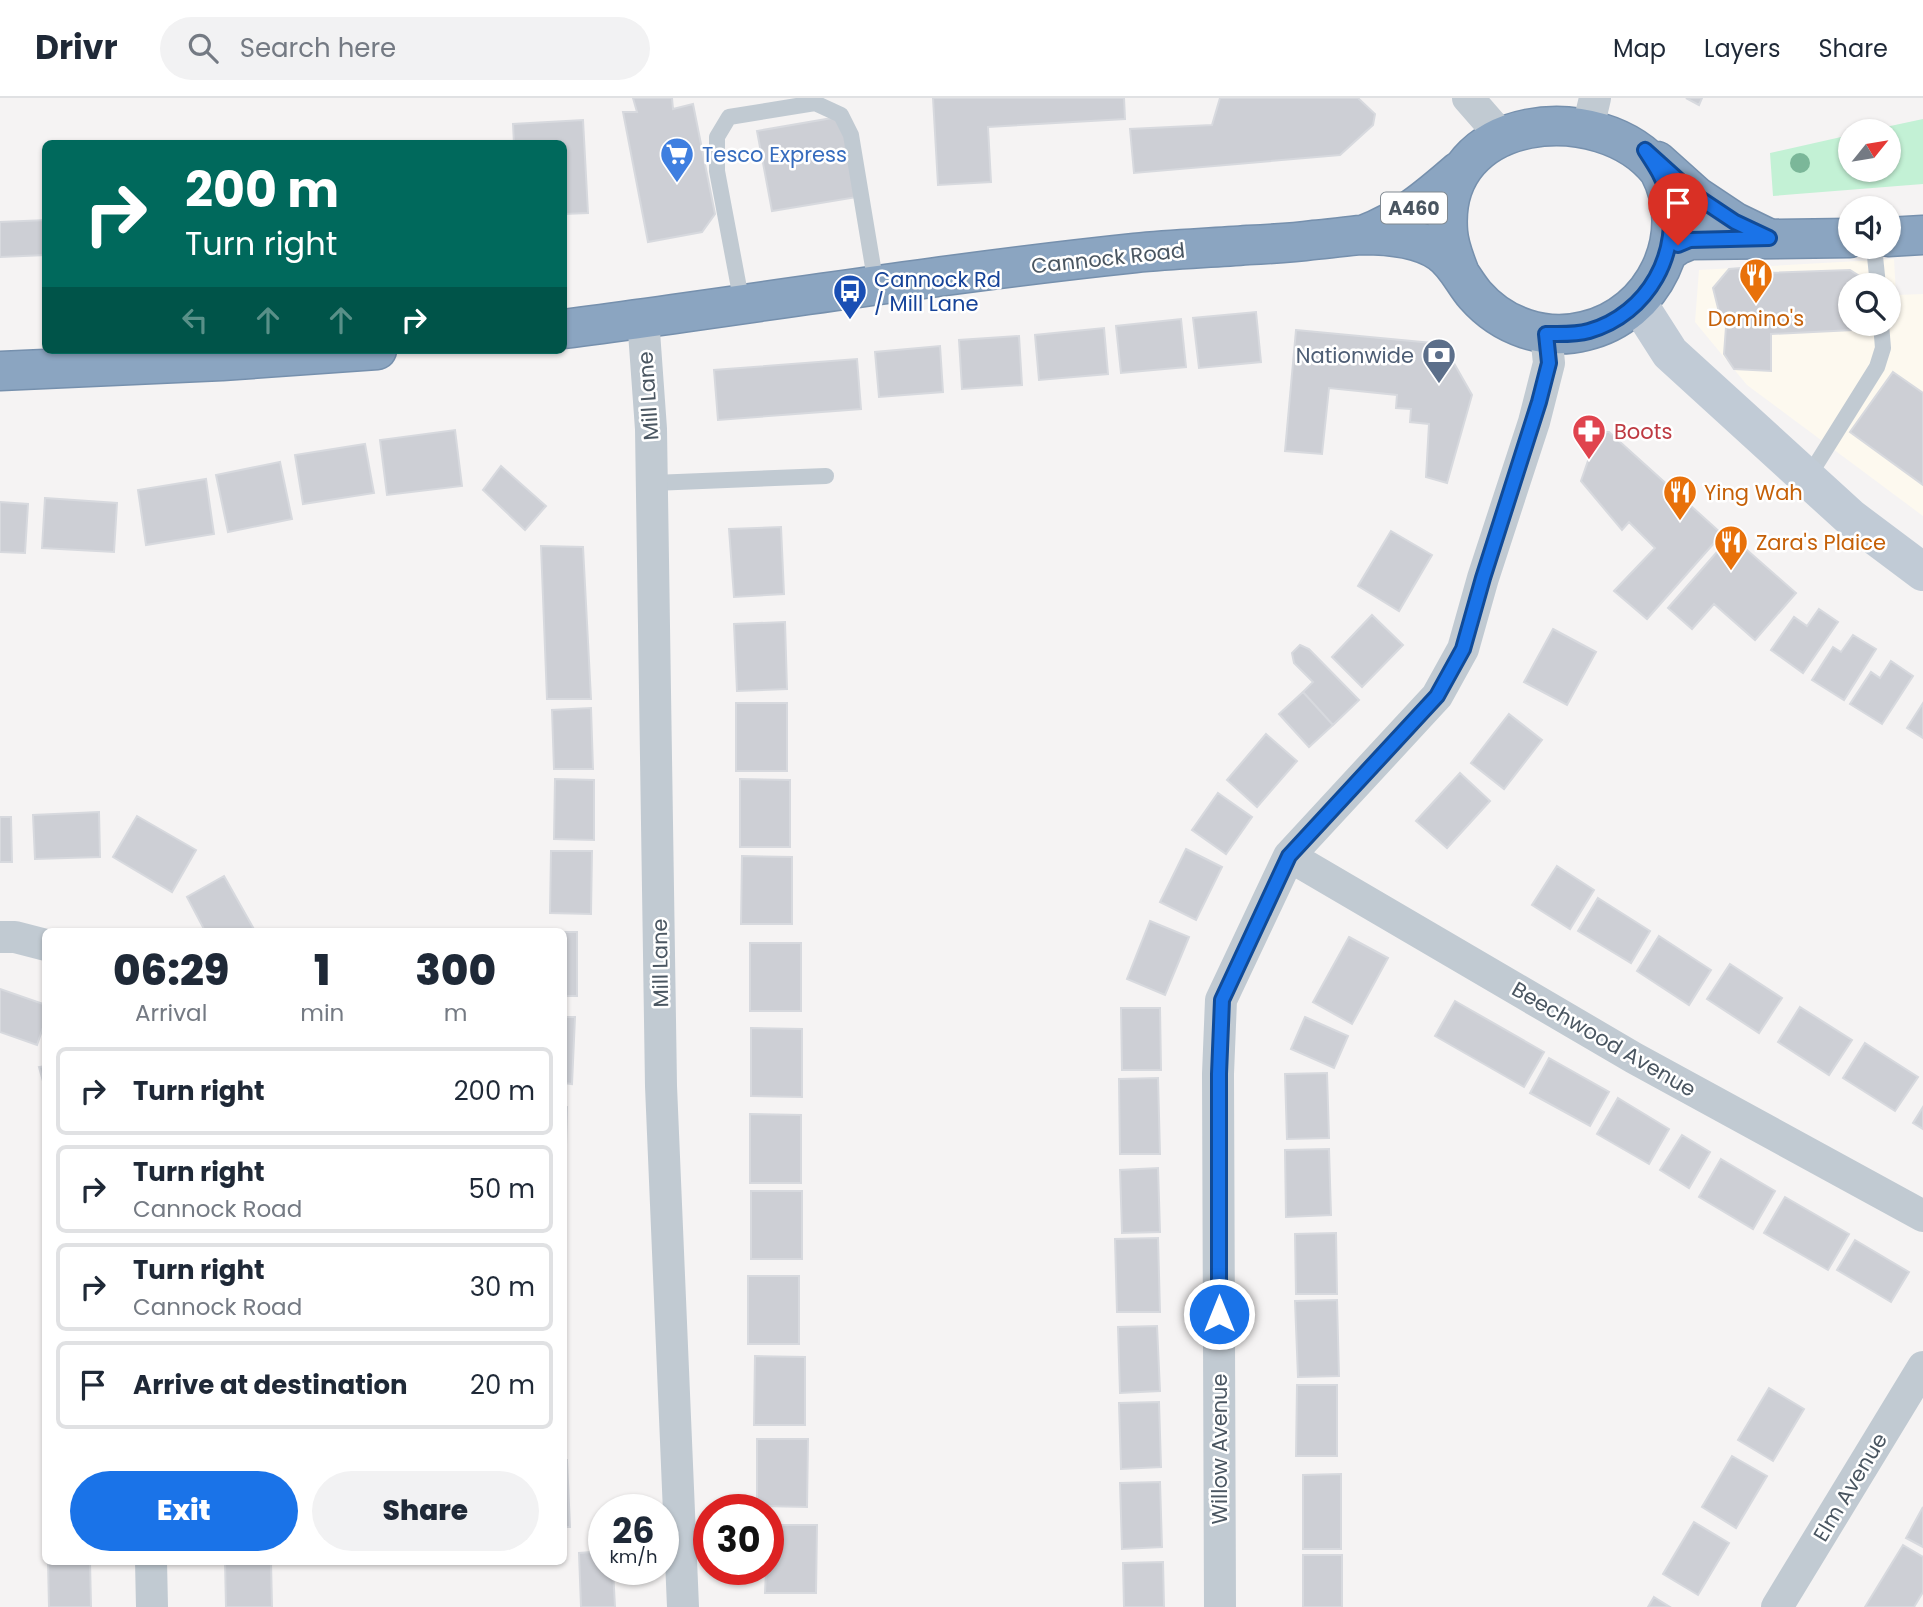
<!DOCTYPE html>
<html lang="en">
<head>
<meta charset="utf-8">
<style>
  :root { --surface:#fff; --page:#f2f2f3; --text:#1f2937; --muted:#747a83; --line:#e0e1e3; --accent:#1a73e8 }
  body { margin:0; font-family:Poppins,sans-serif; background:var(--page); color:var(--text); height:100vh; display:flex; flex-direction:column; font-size:26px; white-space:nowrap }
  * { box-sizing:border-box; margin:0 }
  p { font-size:23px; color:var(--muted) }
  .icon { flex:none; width:38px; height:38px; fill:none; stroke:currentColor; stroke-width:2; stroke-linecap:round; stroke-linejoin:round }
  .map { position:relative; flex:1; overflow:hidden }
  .drawer { position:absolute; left:42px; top:830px; width:525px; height:637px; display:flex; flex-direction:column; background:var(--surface); border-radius:10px; box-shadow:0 2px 5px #0004 }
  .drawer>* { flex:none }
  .hud { position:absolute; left:42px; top:42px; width:525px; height:214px; border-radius:10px; box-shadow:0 2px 5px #0004; background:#00695c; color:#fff; overflow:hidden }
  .needle { width:46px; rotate:60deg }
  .buttons { position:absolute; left:1838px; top:21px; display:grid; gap:14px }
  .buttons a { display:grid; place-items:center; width:63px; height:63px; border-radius:50%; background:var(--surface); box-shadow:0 2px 5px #0004; font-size:35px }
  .speed { position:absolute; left:588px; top:1396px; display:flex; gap:14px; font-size:35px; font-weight:700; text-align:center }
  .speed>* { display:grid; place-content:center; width:91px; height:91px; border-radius:50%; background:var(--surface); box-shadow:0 2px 5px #0004; line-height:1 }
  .speed small { font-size:18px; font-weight:400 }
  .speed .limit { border:10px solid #d22; background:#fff; color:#111 }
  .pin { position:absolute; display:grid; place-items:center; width:60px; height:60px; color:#fff; margin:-72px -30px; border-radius:50% 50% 50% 0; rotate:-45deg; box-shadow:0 0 7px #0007 }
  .pin .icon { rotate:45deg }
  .me { position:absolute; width:77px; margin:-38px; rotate:0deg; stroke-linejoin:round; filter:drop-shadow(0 0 5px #0008) }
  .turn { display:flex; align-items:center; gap:24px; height:147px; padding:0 28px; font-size:32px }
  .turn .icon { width:91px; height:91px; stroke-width:2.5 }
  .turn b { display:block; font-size:49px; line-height:60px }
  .lanes { display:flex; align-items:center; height:66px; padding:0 28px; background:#0003; justify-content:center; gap:35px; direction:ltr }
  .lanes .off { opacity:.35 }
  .eta { display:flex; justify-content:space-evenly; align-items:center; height:119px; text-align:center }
  .eta b { font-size:42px; font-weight:800; line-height:49px }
  .action { display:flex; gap:14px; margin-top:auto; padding:14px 28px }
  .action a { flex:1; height:80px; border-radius:42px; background:var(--accent); color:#fff; font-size:28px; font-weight:800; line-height:80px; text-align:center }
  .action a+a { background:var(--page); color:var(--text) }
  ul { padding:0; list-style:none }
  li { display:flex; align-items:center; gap:21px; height:88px; margin:0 14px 10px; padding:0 14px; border:4px solid var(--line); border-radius:10px }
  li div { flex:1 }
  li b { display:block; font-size:26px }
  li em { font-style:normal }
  header { display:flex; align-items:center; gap:42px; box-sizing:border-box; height:98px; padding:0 35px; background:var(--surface); border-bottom:2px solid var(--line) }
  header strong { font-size:33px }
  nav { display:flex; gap:38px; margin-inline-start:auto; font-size:24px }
  .search { width:490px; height:63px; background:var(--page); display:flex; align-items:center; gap:18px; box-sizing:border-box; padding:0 24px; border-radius:38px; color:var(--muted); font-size:26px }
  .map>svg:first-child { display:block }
  .commercial { fill:#fdf9ef; fill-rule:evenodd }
  .green { fill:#c3f1d5 }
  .building { fill:#cdcfd5; stroke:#d7d9de; stroke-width:2 }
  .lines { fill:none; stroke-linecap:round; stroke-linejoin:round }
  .highway-casing { stroke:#7690ad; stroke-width:41 }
  .lane { stroke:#c1cad2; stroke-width:16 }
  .street { stroke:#c1cad2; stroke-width:32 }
  .secondary { stroke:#c1cbd6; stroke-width:38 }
  .highway { stroke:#8ba5c1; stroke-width:38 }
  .tree { fill:#7bb799 }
  .route-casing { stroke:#114b97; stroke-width:18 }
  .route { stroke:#1a73e8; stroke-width:12 }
  .labels { text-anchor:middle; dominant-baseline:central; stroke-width:5; stroke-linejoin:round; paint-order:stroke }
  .shield { fill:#fff; stroke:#808990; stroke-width:2 }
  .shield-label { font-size:19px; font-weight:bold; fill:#4a5661 }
  .shop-label { font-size:21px; fill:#366cbe; stroke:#fff; text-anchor:start }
  .street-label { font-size:21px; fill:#4a5661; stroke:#fff }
  .transit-label { font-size:21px; fill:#164399; stroke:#fff; text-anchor:start }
  .food-label { font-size:21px; fill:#c56008; stroke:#fff; text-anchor:start }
  .service-label { font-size:21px; fill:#4e5e75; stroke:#fff; text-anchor:end }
  .health-label { font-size:21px; fill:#be3a42; stroke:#fff; text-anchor:start }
</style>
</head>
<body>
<header>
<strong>Drivr</strong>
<div class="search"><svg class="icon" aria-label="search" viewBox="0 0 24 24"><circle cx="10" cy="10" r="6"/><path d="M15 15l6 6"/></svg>Search here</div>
<nav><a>Map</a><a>Layers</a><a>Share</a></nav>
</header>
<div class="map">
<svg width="1923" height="1509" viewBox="0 0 1923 1509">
  <rect width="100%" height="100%" fill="#f5f3f3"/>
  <!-- commercial -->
  <path class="commercial" d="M1894,161L1896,197L1923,196V418L1747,287L1695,224L1699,172ZM1850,187H1888V226H1850Z"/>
  <!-- green -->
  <path class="green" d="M1923,21V86L1773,98L1770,55L1850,37V72H1888V33H1867Z"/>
  <!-- building -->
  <path class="building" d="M633,0H672L673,11L693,6L715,116L702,134L648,144L623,14H637Z
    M933,0H1124L1125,21L988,29L991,84L938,87Z
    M1220,0H1358L1375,16L1373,27L1340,57L1134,75L1130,31L1212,27Z
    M1686,0H1702L1699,7Z
    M844,18L857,99L772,113L757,33Z
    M583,22L588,115L564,116V46H514L513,26Z
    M46,122V157L0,159V124Z
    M1753,169L1764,175L1850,172L1864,181L1867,187H1850V226H1873V231L1771,236V273L1734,271L1724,256L1726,229L1721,222L1713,190L1729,171Z
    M1256,214L1261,264L1199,270L1193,220Z
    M1181,221L1186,269L1121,275L1116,228Z
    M1104,230L1108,276L1039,282L1035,237Z
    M1296,232L1443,246L1472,297L1447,385L1426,379L1429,326L1410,324L1411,311L1396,310L1397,297L1329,290L1322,356L1285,353Z
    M1019,238L1022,287L962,291L959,242Z
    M940,248L943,294L879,299L875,254Z
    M857,261L861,311L718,322L714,272Z
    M1893,274L1923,295V387L1850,334Z
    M455,332L462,388L387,397L380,342Z
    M1598,334H1609L1722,436L1647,521L1614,493L1655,450L1629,424L1622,432L1581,383Z
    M365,346L374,395L303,406L295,357Z
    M280,364L292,421L228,434L216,377Z
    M501,368L546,408L525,432L483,392Z
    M206,381L214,436L146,447L138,392Z
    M45,400L117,405L114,454L42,450Z
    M0,404L28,406L25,455L0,454Z
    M781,429L784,496L734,499L729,431Z
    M1391,433L1432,457L1399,513L1358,488Z
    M1731,438L1796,495L1755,542L1714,506L1692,531L1668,510Z
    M541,448L583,449L591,601H547Z
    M1819,511L1838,524L1803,575L1771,552L1794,519L1807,528Z
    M1372,517L1403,547L1362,589L1332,559Z
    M785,524L787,591L737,593L734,526Z
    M1553,531L1596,554L1567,607L1524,584Z
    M1853,537L1876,551L1844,602L1812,582L1833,549L1841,554Z
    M1300,547L1309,551L1359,602L1333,627L1303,594L1313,584L1294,565L1292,555Z
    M1891,563L1913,578L1882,626L1850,606L1871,574L1880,580Z
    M1303,594L1333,627L1309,649L1279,616Z
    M736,605H787V673H736Z
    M1923,605V640L1907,630Z
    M591,610L593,671H554L552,612Z
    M1509,616L1542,642L1504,691L1471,665Z
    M1266,636L1297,663L1257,709L1227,682Z
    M1460,675L1490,703L1447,750L1416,723Z
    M555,681L594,682V742L554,741Z
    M740,681L790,682V749H740Z
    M1218,695L1252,719L1226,756L1192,732Z
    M99,714L100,759L35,761L33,717Z
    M137,718L196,752L172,794L113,759Z
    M0,719H11L12,764H0Z
    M1186,751L1222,769L1196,822L1160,804Z
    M551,753H592L591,816L550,815Z
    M742,758L792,759V826H741Z
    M1557,768L1594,792L1570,831L1532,807Z
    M224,778L255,833H205L187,799Z
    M1598,800L1650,833L1631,865L1578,833Z
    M1150,823L1189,839L1165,897L1127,881Z
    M564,834H577V898H564Z
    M1659,838L1711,872L1689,907L1637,873Z
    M1349,839L1388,860L1352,926L1313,904Z
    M750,845H801V913H750Z
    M1730,866L1782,900L1759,935L1707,901Z
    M0,891L46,907V921L37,947L0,934Z
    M1455,903L1544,954L1524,989L1435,938Z
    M1800,909L1852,942L1829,977L1778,944Z
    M1121,910H1160L1161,972H1122Z
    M564,919H575L572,986L564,985Z
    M1305,919L1348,938L1334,970L1291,951Z
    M751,930L802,931V999L751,998Z
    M1865,945L1918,979L1895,1013L1843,980Z
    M1549,960L1609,994L1590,1028L1530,995Z
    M46,968V994L39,969Z
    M1327,975L1329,1040L1287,1041L1285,976Z
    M1158,980L1160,1056H1120L1119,981Z
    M1618,1000L1669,1031L1649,1066L1597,1036Z
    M564,1008L567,1009L565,1085H564Z
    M1923,1009V1031L1913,1025Z
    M750,1016L801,1017V1085H750Z
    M1682,1037L1710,1054L1689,1090L1660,1072Z
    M1329,1051L1331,1117L1286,1119L1285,1052Z
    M1721,1061L1775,1093L1753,1131L1699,1099Z
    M1158,1070L1160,1134L1122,1135L1120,1072Z
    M751,1093H802V1161H751Z
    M1785,1099L1849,1136L1828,1172L1764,1135Z
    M1336,1135L1337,1196H1296L1295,1136Z
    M1158,1140L1160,1214H1117L1115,1141Z
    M1855,1142L1909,1174L1891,1204L1837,1172Z
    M748,1178H799V1246H748Z
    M1337,1202L1339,1278L1298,1279L1295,1203Z
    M1157,1228L1160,1293L1120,1295L1118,1229Z
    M755,1258L805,1259V1327H754Z
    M564,1272L565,1344H564Z
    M1297,1287H1337V1358H1296Z
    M1769,1290L1804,1311L1773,1363L1738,1342Z
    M1159,1304L1161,1369L1121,1371L1119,1305Z
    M757,1341H808L807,1409L757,1408Z
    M1732,1358L1767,1378L1736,1430L1702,1409Z
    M564,1362H567L570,1429H564Z
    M1341,1376V1451H1303V1377Z
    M1160,1384L1162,1449L1122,1451L1120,1385Z
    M1923,1409V1449L1906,1440Z
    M1694,1424L1729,1445L1698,1497L1663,1476Z
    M768,1427H817L816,1495H765L766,1472H768Z
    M1903,1447L1923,1459V1494L1914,1509H1865Z
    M604,1453V1472H613L615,1509H581L579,1455Z
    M1303,1457H1342V1509H1303Z
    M48,1463H90L91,1509H49Z
    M225,1463H271L272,1509H226Z
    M1163,1464L1164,1509H1124L1123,1465Z
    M1654,1499L1670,1509H1648Z"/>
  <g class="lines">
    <!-- highway casing -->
    <g class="highway-casing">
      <path id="highway" d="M1657,63L1696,98L1735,124L1768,140
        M1363,137C1401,123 1429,99 1459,73
        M1888,139L1923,137
        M1668,154L1678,147L1690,142L1850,140
        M564,231C754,206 944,175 1135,155C1173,151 1211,150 1248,147C1270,146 1292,145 1313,142C1329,141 1346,138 1362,137C1388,137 1418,139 1440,154C1456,165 1463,183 1475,197C1503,229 1545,243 1585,233C1654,217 1693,137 1659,73C1602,0 1438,13 1448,134C1449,148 1454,160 1459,173
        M0,273L222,263L377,252"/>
    </g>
    <!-- lane -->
    <path class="lane" d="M1874,149L1878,187
      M742,206L717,73V39L729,19L815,5L841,17L851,37L876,187
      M1807,381L1877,269L1883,250L1881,226
      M653,385L826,378"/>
    <!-- street -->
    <path class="street" d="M1468,0L1496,32
      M1591,17L1595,0
      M643,220L651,331L661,988L683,1509
      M1289,758L1634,960L1923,1118
      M0,839H15L46,847
      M151,1463L152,1509
      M1220,1509L1218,976L1221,902L1289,758L1437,598L1463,551L1483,480L1534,324L1549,265L1546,236
      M1777,1509L1923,1269"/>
    <!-- secondary -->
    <path class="secondary" d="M1638,205L1670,255L1851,420L1923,474"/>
    <!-- highway -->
    <use href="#highway" class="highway"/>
  </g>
  <!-- trees -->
  <circle class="tree" cx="1800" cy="65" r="10"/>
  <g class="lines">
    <!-- route casing -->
    <g class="route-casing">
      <path id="route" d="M1219,1216V976L1222,902L1289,758L1437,598L1463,551L1483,480L1539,304L1549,265L1546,236C1561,236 1575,237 1589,233C1648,216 1683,154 1667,94C1663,79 1654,66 1645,52L1696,98L1735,124L1769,140L1690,142L1678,147"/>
    </g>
    <!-- route -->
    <use href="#route" class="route"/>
  </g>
  <!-- icons -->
  <defs>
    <g id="supermarket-pin" transform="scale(1.75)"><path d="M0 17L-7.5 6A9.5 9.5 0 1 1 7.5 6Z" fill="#3f7fe0" stroke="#fff"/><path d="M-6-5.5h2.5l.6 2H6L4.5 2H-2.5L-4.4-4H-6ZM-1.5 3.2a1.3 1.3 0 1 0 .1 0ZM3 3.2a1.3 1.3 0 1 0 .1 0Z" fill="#fff"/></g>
    <g id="restaurant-pin" transform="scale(1.75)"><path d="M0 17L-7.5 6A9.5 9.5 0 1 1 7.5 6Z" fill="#e8710a" stroke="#fff"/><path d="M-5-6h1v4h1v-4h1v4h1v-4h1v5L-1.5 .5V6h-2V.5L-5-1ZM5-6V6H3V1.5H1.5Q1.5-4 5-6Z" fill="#fff"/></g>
    <g id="bus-pin" transform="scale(1.75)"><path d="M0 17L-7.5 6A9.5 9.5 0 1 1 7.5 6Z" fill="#1a4fb4" stroke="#fff"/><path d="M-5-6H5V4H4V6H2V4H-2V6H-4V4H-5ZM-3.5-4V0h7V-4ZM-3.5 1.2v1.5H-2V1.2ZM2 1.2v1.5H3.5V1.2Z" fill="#fff"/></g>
    <g id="bank-pin" transform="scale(1.75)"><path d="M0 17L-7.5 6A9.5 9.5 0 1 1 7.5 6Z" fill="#5c6f8a" stroke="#fff"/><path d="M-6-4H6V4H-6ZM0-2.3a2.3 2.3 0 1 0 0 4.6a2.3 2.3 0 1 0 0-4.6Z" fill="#fff"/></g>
    <g id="pharmacy-pin" transform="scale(1.75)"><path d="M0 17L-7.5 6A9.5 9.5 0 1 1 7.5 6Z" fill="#e0444e" stroke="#fff"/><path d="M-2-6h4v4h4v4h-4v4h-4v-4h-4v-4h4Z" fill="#fff"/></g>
  </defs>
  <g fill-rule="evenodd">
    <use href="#supermarket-pin" x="677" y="56"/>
    <use href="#restaurant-pin" x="1756" y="177"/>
    <use href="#bus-pin" x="850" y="193"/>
    <use href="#bank-pin" x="1439" y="257"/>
    <use href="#pharmacy-pin" x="1589" y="333"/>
    <use href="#restaurant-pin" x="1680" y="394"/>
    <use href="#restaurant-pin" x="1731" y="444"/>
  </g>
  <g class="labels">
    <!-- shield labels -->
    <rect class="shield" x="1381" y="94.5" width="66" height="31" rx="5"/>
    <g class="shield-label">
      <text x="1414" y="110">A460</text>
    </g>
    <!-- shop labels -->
    <g class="shop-label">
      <text x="702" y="56">Tesco Express</text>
    </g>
    <!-- street labels -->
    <g class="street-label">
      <text transform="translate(1108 160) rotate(-6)">Cannock Road</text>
      <text transform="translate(648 298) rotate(-94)">Mill Lane</text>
      <text transform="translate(660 865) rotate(-91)">Mill Lane</text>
      <text transform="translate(1604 941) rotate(30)">Beechwood Avenue</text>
      <text transform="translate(1219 1351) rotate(-90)">Willow Avenue</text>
      <text transform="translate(1850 1389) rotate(-59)">Elm Avenue</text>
    </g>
    <!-- transit labels -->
    <g class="transit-label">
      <text x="874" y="181">Cannock Rd<tspan x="874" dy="24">/ Mill Lane</tspan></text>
    </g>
    <!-- food labels -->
    <g class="food-label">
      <text x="1756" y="220" text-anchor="middle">Domino's</text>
      <text x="1704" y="394">Ying Wah</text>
      <text x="1756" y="444">Zara's Plaice</text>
    </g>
    <!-- service labels -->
    <g class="service-label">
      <text x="1414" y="257">Nationwide</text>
    </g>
    <!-- health labels -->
    <g class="health-label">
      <text x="1614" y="333">Boots</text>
    </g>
  </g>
</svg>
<div class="buttons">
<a><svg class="needle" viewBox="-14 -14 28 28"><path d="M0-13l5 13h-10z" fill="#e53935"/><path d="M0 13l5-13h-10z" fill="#747a83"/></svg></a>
<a><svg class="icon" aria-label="sound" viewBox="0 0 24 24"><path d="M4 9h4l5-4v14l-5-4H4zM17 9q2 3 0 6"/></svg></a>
<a><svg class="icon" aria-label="search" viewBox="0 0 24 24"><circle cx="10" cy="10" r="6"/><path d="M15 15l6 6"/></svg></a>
</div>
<div class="speed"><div>26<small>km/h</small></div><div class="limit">30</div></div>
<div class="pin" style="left:1678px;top:147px;background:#d93025"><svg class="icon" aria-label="arrive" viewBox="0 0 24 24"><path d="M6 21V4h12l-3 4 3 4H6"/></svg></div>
<svg class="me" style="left:1219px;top:1216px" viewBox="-20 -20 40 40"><circle r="17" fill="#1a73e8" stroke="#fff" stroke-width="3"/><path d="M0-11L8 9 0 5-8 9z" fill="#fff"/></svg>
<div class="hud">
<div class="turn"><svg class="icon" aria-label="right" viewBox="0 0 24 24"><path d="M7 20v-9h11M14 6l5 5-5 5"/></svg><div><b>200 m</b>Turn right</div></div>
<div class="lanes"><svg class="icon off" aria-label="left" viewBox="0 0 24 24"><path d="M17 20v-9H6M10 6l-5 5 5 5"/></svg><svg class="icon off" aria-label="ahead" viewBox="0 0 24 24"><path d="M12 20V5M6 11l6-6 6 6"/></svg><svg class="icon off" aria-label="ahead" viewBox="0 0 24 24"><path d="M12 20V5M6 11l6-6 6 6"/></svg><svg class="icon" aria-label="right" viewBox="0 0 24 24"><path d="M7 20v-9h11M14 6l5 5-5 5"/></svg></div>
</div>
<section class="drawer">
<div class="eta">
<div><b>06:29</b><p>Arrival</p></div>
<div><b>1</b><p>min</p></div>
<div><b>300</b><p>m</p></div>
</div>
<ul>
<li><svg class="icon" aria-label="right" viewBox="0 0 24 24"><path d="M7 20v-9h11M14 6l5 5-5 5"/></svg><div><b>Turn right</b></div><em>200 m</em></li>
<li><svg class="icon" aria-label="right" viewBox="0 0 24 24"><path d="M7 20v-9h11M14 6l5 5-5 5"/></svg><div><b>Turn right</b><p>Cannock Road</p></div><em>50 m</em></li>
<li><svg class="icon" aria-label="right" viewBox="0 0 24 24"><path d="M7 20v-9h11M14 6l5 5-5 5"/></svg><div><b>Turn right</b><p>Cannock Road</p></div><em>30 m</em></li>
<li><svg class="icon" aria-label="arrive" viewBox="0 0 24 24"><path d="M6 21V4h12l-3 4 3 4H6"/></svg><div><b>Arrive at destination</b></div><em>20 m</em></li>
</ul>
<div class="action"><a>Exit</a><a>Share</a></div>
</section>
</div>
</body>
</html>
